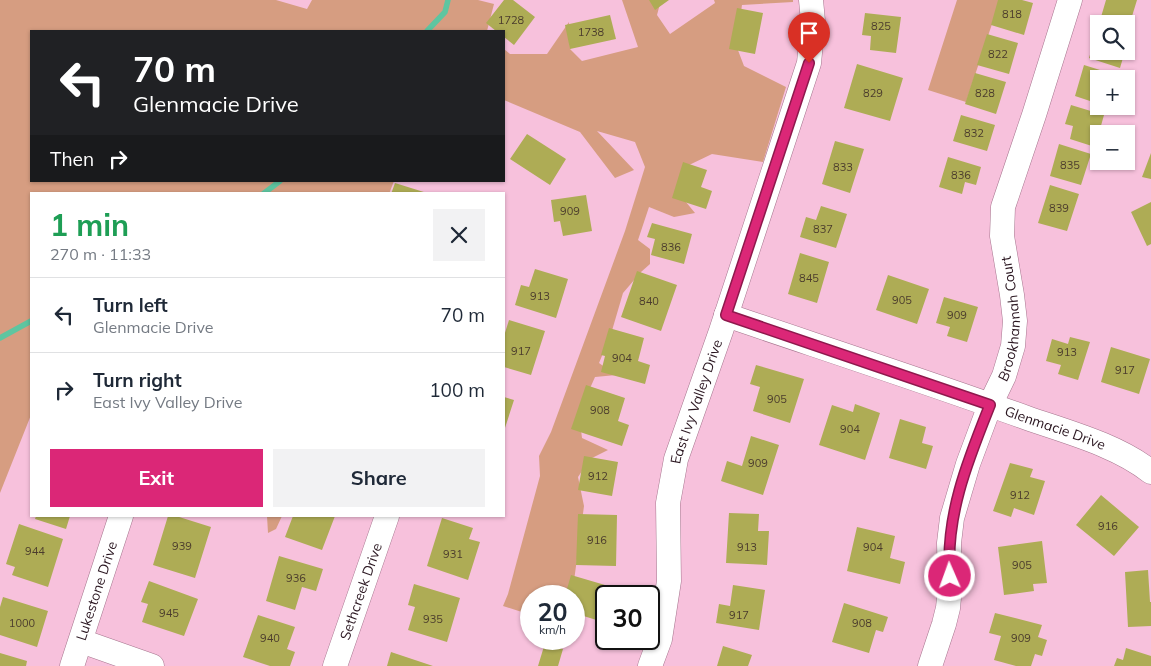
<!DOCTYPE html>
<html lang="en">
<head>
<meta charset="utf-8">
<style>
  :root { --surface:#fff; --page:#f2f2f3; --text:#1f2937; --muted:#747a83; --line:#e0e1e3; --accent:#db2777 }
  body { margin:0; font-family:Mulish,sans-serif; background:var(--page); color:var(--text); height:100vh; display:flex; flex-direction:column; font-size:19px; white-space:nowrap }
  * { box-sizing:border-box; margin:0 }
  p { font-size:16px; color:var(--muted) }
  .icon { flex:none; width:28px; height:28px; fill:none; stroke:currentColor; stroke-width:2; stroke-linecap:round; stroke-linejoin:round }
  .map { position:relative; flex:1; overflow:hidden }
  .side { position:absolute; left:30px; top:192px; width:475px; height:325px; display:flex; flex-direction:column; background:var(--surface); border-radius:0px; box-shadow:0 1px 4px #0004 }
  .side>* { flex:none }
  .guide { position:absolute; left:30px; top:30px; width:475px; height:152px; border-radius:0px; box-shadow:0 1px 4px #0004; background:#202124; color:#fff; overflow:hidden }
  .fabs { position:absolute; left:1090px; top:15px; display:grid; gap:10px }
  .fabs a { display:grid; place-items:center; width:45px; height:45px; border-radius:0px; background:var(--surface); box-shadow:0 1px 4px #0004; font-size:25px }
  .speed { position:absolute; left:520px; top:585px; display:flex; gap:10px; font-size:25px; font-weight:700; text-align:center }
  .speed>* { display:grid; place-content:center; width:65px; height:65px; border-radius:50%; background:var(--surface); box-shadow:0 1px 4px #0004; line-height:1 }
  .speed small { font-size:12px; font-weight:400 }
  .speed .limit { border:2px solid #111; border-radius:8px; background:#fff; color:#111 }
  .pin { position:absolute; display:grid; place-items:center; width:42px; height:42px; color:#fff; margin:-51px -21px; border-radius:50% 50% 50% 0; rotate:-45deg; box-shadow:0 0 5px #0007 }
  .pin .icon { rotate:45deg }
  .me { position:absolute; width:55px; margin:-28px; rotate:358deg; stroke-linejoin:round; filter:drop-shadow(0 0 4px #0008) }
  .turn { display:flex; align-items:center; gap:18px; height:105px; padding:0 20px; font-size:22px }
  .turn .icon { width:65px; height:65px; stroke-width:2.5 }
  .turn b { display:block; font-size:35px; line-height:42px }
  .then { display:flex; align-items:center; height:48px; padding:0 20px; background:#0003; gap:10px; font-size:19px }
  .round { display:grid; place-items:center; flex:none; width:52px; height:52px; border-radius:0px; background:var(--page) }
  .head { display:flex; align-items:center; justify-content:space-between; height:85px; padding:0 20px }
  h1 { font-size:30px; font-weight:700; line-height:38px; color:#1e9e55 }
  .primary-button { display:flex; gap:10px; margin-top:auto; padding:10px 20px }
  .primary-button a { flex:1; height:58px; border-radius:0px; background:var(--accent); color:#fff; font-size:20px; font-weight:700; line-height:58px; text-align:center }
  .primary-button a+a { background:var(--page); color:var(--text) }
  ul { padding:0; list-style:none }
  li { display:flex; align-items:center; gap:15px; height:75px; padding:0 20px; border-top:1px solid var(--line) }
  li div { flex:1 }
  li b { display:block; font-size:19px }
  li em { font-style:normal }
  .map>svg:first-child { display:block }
  .green { fill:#d69d81 }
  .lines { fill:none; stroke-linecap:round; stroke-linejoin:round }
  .stream { stroke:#5ec5a0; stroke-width:5.5 }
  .building { fill:#aeac55 }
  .minor-casing { stroke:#a6758e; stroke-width:25 }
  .minor { stroke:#fff; stroke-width:24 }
  .route-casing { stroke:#8e194d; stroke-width:12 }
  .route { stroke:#db2777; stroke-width:9 }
  .labels { text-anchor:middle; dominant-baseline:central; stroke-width:4; stroke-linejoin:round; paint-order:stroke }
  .number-label { font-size:11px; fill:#4b3c2d }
  .street-label { font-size:14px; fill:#2a1620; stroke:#fcf0f6 }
</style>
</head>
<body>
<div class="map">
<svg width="1151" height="666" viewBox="0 0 1151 666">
  <rect width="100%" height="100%" fill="#f7c1dc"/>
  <!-- green -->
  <path class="green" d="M0,0H276L307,9L312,0H478L494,4L487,31H31V181H394L389,194H31V415L0,493Z
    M622,0H661L657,15L670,34L715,3L714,0H793V2L742,5L736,45L744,66L786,87L763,162L712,154L687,166L676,190L695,213L674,217L649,207L638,240L650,249V264L641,272L623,293L611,334L599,363L616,375L595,377L579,413L582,438L608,450L590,459L578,477L584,506L572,596H531V615L503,606L508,594L540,476L539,456L551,432L625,231L645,167L635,142L597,131L634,170L615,178L580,132L504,100V49L510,54H547L569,22L570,49L582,61L638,47Z
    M957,0H1000L966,102L928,90Z
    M267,516H282L276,529L268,533Z"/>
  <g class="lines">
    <!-- stream -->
    <path class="stream" d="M427,31L445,12L448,0
      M263,194L280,181
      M0,338L31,321"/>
  </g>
  <!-- building -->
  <path class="building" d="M504,0H513L535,17L514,45L504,37V31H496L486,23Z
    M649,0H669L655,10Z
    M998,0H1022L1033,3L1024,35L991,25Z
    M1106,0H1137L1129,26L1101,17Z
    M737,8L763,13L755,54L729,49Z
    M865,13L901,17L896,53L870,50L871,36L862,35Z
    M610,15L616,39L570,49L565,25Z
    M1098,27L1099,51H1125L1120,68L1089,58Z
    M987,34L1018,43L1009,74L977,65Z
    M857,64L903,78L890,121L844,108Z
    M1084,65L1116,75L1115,79H1099V104L1075,96Z
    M975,73L1006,82L996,114L965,104Z
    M1071,105L1104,115L1095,147L1070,139L1073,126L1065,124Z
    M961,115L995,125L987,151L953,141Z
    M527,134L566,159L550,185L510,159Z
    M835,141L864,149L850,193L822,184Z
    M1059,144L1091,154L1081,185L1050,176Z
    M1151,153V179L1142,177Z
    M948,157L981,167L976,185L965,182L962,194L939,187Z
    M683,162L707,170L701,187L712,191L706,209L672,198Z
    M395,183L427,193V194H391Z
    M1050,185L1079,194L1067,231L1038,223Z
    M586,195L592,231L563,236L560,221L554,222L551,200Z
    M1151,202V244L1147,246L1131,212Z
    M821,206L847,214L836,248L800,237L806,217L816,220Z
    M652,223L692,234L684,264L651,255L655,239L647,237Z
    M800,253L829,262L817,303L788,294Z
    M535,269L568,279L556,318L515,305L521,285L529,287Z
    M637,271L677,285L661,331L621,317Z
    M888,275L929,289L917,324L876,310Z
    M944,297L978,307L967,342L947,336L950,327L936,323Z
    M509,320L545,331L531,375L504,367V336Z
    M609,328L644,338L638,361L650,365L645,384L601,372L605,356L601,355Z
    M1070,337L1090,342L1078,380L1058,374L1061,365L1046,361L1052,339L1068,344Z
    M1111,347L1150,359L1139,394L1101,382Z
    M756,365L804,379L790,423L753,411L760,387L750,384Z
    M586,385L625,398L618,421L629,425L622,446L571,429Z
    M504,397L514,400L504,431Z
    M855,404L880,413L865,460L819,445L832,405L853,412Z
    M900,419L926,427L922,443L933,446L926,469L889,458Z
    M751,436L779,445L763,495L721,481L727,461L742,466Z
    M584,456L618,462L612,496L578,490Z
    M1010,463L1033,469L1030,477L1045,481L1034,515L1014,508L1011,517L993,511Z
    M1101,495L1139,527L1114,556L1076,525Z
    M729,513L759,514L758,531H769L767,565L726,563Z
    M578,514L617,515L616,566L576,565Z
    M36,516H70L66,529L35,519Z
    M168,516H176L211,527L195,578L153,565Z
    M293,516H335L322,550L285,537Z
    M442,518L473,528L469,539L480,542L468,580L427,566Z
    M19,524L63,539L48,587L12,575L15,567L6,564Z
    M857,527L895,536L890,558L905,562L900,584L847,571Z
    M1042,541L1047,583L1033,584L1034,591L1004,595L998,547Z
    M279,556L323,569L316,591L302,587L295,610L266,601Z
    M1148,570L1150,602H1151V626L1128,627L1125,572Z
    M571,575L605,585L600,600L606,602V623L574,613V596H565Z
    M149,581L198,599L184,636L142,622L148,604L141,602Z
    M414,584L460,598L447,642L408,630L415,607L408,605Z
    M733,585L765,590L759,630L716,623L719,604L730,606Z
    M3,597L48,611L37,647L0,635V607Z
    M844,603L888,617L883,632L876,630L869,653L832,642Z
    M995,613L1042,625L1038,637L1047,640L1042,656L1035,654L1031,666H1016L994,660L1001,636L989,633Z
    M258,615L295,627L287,649L295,652L290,666H270L243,657Z
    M545,643L563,649L558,666H538Z
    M723,646L752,655L748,666H717Z
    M1126,648L1151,656V666H1114L1117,658L1123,660Z
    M391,652L433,666H387Z
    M0,653L27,661L26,666H0Z"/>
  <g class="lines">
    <!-- minor casing -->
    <g class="minor-casing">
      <g id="minor">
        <path id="s1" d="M726,315C826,349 927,382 1027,418C1067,432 1117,445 1151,472"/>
        <path d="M81,641L152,666"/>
        <path id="s2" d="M72,666L121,516"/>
        <path id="s3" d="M335,666L387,516"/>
        <path id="s4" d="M650,666L660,639L669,581L668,503L676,459L721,331L809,63L813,21L811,0"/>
        <path id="s5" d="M930,666L944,624L948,608L950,587L949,543L952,518L968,464L990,405L1004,376L1013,346L1015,321L1012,295L1002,236L1003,207L1034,115L1070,0"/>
      </g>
    </g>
    <!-- minor -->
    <use href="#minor" class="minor"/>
  </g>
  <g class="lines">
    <!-- route casing -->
    <g class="route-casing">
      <path id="route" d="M809,63L726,315L990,405C968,460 945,516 950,576"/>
    </g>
    <!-- route -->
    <use href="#route" class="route"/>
  </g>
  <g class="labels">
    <!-- number labels -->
    <g class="number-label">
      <text x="1012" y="14">818</text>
      <text x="511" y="20">1728</text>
      <text x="881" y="26">825</text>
      <text x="591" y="32">1738</text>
      <text x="998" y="54">822</text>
      <text x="873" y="93">829</text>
      <text x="985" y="93">828</text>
      <text x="974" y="133">832</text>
      <text x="1070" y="165">835</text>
      <text x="843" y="167">833</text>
      <text x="961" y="175">836</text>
      <text x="1059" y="208">839</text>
      <text x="570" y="211">909</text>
      <text x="823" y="229">837</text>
      <text x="671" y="247">836</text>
      <text x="809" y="278">845</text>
      <text x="540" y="296">913</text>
      <text x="902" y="300">905</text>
      <text x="649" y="301">840</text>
      <text x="957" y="315">909</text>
      <text x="521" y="351">917</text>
      <text x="1067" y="352">913</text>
      <text x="622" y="358">904</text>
      <text x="1125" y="370">917</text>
      <text x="777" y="399">905</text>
      <text x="600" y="410">908</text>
      <text x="850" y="429">904</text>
      <text x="758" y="463">909</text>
      <text x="598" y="476">912</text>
      <text x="1020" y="495">912</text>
      <text x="1108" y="526">916</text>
      <text x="597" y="540">916</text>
      <text x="182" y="546">939</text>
      <text x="747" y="547">913</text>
      <text x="873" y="547">904</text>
      <text x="35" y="551">944</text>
      <text x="453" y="554">931</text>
      <text x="1022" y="565">905</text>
      <text x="296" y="578">936</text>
      <text x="169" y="613">945</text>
      <text x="739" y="615">917</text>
      <text x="433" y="619">935</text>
      <text x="22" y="623">1000</text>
      <text x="862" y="623">908</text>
      <text x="270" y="638">940</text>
      <text x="1021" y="638">909</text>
    </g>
    <!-- street labels -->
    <g class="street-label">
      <text stroke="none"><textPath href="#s5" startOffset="361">Brookhannah Court</textPath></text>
      <text stroke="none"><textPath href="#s4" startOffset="271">East Ivy Valley Drive</textPath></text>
      <text stroke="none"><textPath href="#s1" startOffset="348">Glenmacie Drive</textPath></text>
      <text stroke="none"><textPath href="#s2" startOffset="79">Lukestone Drive</textPath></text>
      <text stroke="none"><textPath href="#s3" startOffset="79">Sethcreek Drive</textPath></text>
    </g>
  </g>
</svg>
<div class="fabs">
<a><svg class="icon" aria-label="search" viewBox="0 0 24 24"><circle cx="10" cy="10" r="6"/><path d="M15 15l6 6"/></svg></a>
<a>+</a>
<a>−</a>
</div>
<div class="speed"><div>20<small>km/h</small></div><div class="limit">30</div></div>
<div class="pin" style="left:809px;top:63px;background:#d93025"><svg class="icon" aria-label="arrive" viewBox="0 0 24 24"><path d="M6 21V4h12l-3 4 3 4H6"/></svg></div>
<svg class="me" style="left:950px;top:576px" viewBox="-20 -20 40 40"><circle r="17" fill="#db2777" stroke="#fff" stroke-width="3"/><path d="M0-11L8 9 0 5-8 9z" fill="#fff"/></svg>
<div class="guide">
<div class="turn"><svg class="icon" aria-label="left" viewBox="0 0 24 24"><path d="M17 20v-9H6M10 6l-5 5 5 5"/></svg><div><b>70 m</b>Glenmacie Drive</div></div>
<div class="then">Then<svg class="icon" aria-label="right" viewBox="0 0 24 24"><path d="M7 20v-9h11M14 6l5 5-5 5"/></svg></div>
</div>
<section class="side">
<div class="head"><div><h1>1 min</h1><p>270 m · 11:33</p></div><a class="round"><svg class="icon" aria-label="close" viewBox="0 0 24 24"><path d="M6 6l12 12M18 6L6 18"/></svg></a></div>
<ul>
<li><svg class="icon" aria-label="left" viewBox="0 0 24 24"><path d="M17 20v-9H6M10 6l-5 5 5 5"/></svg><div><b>Turn left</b><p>Glenmacie Drive</p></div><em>70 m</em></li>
<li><svg class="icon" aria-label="right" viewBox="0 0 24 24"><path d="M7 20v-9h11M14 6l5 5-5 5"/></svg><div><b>Turn right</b><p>East Ivy Valley Drive</p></div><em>100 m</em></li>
</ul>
<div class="primary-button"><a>Exit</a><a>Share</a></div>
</section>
</div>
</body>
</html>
